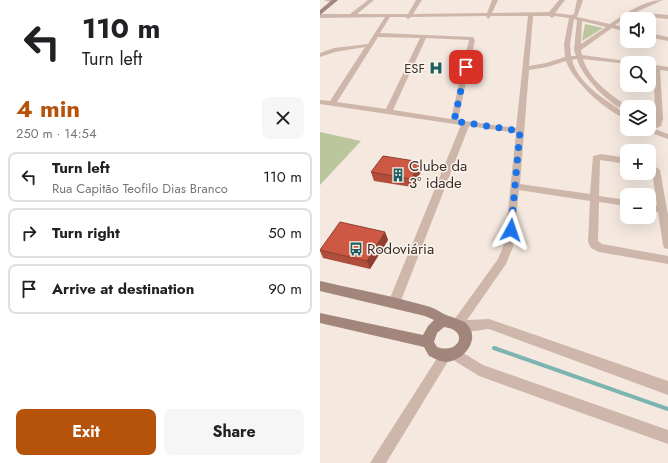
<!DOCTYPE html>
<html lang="en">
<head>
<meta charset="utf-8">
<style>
  :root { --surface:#fff; --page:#f6f6f6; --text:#202124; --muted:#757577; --line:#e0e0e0; --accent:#b45309 }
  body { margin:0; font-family:Jost,sans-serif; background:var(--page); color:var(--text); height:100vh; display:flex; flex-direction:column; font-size:15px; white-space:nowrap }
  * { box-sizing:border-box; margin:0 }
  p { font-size:13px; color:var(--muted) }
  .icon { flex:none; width:22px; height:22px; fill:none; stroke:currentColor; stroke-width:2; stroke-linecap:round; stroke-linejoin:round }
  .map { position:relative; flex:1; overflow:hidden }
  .details { display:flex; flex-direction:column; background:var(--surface); width:320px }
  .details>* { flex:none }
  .top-card { background:#fff; color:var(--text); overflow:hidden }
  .fabs { position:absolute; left:300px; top:12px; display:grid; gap:8px }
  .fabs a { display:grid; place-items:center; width:36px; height:36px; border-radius:8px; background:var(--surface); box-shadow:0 4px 16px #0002; font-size:20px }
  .pin { position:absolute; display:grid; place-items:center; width:34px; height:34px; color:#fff; margin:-17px; border-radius:8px; box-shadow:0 2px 6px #0006 }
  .me { position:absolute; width:44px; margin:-22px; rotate:5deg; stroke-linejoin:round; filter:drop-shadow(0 0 3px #0008) }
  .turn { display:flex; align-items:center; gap:14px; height:84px; padding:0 16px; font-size:18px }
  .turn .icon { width:52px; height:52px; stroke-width:2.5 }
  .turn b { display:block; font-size:28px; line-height:34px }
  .round { display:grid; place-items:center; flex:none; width:42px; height:42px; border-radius:8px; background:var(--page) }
  .overview { display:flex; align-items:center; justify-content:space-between; height:68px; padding:0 16px }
  h1 { font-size:24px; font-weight:700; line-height:30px; color:var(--accent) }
  .action { display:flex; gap:8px; margin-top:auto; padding:8px 16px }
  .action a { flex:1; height:46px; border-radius:8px; background:var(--accent); color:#fff; font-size:16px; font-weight:700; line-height:46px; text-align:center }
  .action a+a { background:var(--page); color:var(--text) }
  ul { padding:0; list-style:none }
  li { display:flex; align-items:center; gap:12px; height:50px; margin:0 8px 6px; padding:0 8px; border:2px solid var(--line); border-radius:8px }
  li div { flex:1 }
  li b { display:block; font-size:15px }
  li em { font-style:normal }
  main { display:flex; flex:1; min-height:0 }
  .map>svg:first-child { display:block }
  .green { fill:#bbc59e }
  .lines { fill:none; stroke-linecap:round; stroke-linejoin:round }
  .stream { stroke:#7cb4b1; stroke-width:4 }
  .street { fill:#ceb7aa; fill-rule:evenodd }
  .secondary { fill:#a2857b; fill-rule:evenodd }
  .wall { fill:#b04d3b }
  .shaded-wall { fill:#903e30 }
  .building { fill:#cd5945; stroke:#903e30 }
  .route { stroke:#1a73e8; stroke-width:7; stroke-dasharray:0 12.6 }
  .labels { text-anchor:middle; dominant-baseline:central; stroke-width:3; stroke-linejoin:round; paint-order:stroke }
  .far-poi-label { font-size:13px; fill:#3b2e2a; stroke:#fbf3ec; text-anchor:end }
  .poi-label { font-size:15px; fill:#3b2e2a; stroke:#fbf3ec; text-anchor:start }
</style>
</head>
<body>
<main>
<section class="details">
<div class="top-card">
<div class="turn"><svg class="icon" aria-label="left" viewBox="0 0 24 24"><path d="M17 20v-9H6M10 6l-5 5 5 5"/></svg><div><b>110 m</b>Turn left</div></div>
</div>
<div class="overview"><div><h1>4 min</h1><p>250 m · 14:54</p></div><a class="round"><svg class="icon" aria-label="close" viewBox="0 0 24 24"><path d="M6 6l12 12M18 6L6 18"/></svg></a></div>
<ul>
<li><svg class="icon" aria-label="left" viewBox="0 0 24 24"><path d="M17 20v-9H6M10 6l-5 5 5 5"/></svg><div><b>Turn left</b><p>Rua Capitão Teofilo Dias Branco</p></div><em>110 m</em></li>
<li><svg class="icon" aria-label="right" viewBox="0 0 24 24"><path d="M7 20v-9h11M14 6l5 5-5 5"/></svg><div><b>Turn right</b></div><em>50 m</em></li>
<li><svg class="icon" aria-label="arrive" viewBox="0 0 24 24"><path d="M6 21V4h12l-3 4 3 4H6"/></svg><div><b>Arrive at destination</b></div><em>90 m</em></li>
</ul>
<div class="action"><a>Exit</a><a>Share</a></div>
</section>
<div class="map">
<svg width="348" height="463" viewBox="0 0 348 463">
  <rect width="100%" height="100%" fill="#f4e8df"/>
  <!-- green -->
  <path class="green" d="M265,24L283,28L262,41Z
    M0,132L41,141L0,185Z"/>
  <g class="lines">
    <!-- stream -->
    <path class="stream" d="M174,348L348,409"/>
    <!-- street -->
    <path class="street" d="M3,0H16L17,1L14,3Z
      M48,0H54L37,14H88L96,0H102L93,14L167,13L172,0H178L172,13L229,12L239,0H245L235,13L251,15L254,14L257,0H263L257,17L290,24C305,14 324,0 343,0L316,12L348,15V19L310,15L295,25L307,28V32L292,28L261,50L262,55L314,62L315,63H307V64L263,59C270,81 291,95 309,107H307V111C290,106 262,77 257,59L252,60C258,84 287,101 307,114V119C287,113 252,80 246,61L227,67L209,70L200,184L270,194L273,156L281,154L307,158V164L280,160L279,196L307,200V206L279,202L278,241L282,244L348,256V264L279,252L271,248L268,242L270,201L199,190L193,247L186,264L147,320L169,319L348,381V395L169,329C158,330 138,336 132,324L134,320L178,259L183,247L186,230L196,133L149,126L80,303L78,306L74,308L70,306L68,303L141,125L0,104V100L10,101L45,47L15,52L0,57V53L14,48L48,44L65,17L0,18V14H30ZM166,16L168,19L171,16H208L196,128L138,120L155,40L153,37L60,33L70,17H85L88,19L91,17ZM213,16H229L232,18L235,16L249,18L244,44L245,57L226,63L209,66ZM254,19L257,20L254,50L256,56H251L250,44ZM262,21L286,27L261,44ZM58,37L100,38L66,109L17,102ZM106,38L149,40L131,119L73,110Z
      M329,33L348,37V41L329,37Z
      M329,64L348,67V71L340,70L343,119L341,126L337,128L333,126L335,119L334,69L329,68Z
      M329,127L348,134V139L326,131L325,129H329Z
      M329,162L340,170L348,215V249L344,248L343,245L338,212L329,210V204L337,205L332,171L329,169Z
      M135,348L163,365L348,430V444L159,376L130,358L66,463H50L121,352L125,350L130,352L131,350Z"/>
    <!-- secondary -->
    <path class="secondary" d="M12,0H18L0,15V10Z
      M0,281C35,289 72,296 107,306C116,308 123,315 132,317C137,319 141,320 146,323C162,338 144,361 126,362C120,362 114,358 109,356L104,347L0,323V313L103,335L108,326L114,320L105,316L0,291ZM124,327C150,330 139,355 117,347L114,342L117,333Z"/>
  </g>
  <!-- wall -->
  <path class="wall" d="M101,162L102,170L92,187L54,181L51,172Z
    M65,232L68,240L50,269L3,258L0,251V249Z"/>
  <!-- shaded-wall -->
  <path class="shaded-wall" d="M101,162L102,170L92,187L91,179Z
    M65,232L68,240L50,269L47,261Z"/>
  <!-- building -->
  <path class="building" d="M63,156L101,162L91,179L51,172Z
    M20,222L65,232L47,261L0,250Z"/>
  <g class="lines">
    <!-- route -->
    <path class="route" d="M146,67L134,121L200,131L191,230"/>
  </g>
  <!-- icons -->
  <defs>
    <g id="hospital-bare" transform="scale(1.08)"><path d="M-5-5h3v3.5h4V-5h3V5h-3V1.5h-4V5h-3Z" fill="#1c5f5e" stroke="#fbf3ec" stroke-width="2.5" paint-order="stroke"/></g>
    <g id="building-bare" transform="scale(1.08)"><path d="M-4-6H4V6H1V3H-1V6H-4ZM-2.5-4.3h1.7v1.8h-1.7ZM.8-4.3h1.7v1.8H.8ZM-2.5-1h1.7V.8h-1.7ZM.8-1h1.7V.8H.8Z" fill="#1c5f5e" stroke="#fbf3ec" stroke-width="2.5" paint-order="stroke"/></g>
    <g id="bus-bare" transform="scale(1.08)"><path d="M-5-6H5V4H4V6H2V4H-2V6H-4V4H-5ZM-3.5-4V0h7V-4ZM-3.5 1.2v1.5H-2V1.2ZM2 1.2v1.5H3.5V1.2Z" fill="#1c5f5e" stroke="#fbf3ec" stroke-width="2.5" paint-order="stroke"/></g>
  </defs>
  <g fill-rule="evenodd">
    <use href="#hospital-bare" x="116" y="68"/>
    <use href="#building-bare" x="78" y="175"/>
    <use href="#bus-bare" x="36" y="249"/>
  </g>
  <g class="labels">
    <!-- far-poi labels -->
    <g class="far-poi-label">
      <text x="105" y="68">ESF</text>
    </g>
    <!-- poi labels -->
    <g class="poi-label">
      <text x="89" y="166">Clube da<tspan x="89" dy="17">3º idade</tspan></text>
      <text x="47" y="249">Rodoviária</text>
    </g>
  </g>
</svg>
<div class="fabs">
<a><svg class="icon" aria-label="sound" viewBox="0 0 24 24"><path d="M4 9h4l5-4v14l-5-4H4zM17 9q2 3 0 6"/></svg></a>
<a><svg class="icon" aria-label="search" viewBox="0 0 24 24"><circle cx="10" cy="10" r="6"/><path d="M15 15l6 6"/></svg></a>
<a><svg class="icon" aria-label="layers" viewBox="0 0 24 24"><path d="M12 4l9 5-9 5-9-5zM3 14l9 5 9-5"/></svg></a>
<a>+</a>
<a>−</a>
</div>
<div class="pin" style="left:146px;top:67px;background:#d93025"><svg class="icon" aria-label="arrive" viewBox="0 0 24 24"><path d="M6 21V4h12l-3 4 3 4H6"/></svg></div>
<svg class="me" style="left:191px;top:230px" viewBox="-20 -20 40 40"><path d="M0-17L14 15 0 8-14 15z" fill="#1a73e8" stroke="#fff" stroke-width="4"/></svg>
</div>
</main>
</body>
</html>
